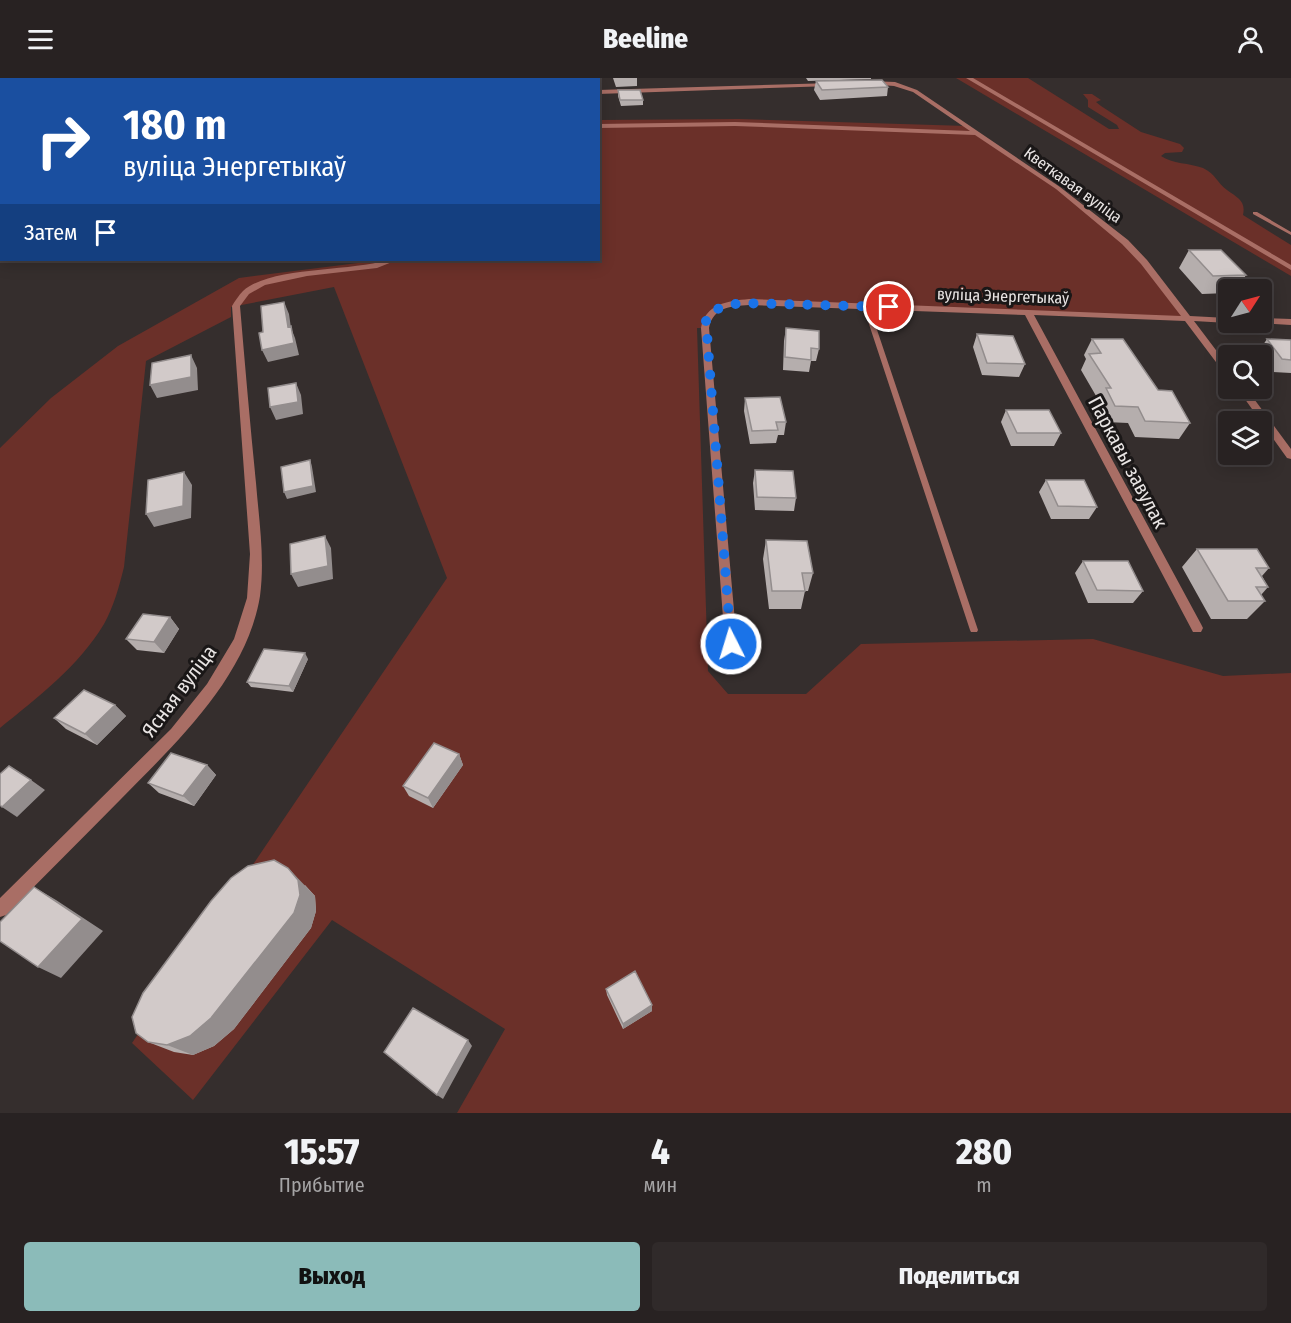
<!DOCTYPE html>
<html lang="ru">
<head>
<meta charset="utf-8">
<style>
  :root { --surface:#282222; --page:#302a2a; --text:#f1f3f6; --muted:#a5a4a5; --line:#443f40; --accent:#8bbbb9 }
  body { margin:0; font-family:"Fira Sans Condensed",sans-serif; background:var(--page); color:var(--text); height:100vh; display:flex; flex-direction:column; font-size:22px; white-space:nowrap }
  * { box-sizing:border-box; margin:0 }
  p { font-size:20px; color:var(--muted) }
  .icon { flex:none; width:33px; height:33px; fill:none; stroke:currentColor; stroke-width:2; stroke-linecap:round; stroke-linejoin:round }
  .map { position:relative; height:1035px; overflow:hidden }
  .panel { display:flex; flex-direction:column; background:var(--surface); flex:1 }
  .panel>* { flex:none }
  .banner { position:absolute; left:0px; top:0px; width:600px; height:183px; box-shadow:0 3px 15px #0003,0 0 0 2px var(--line); background:#1a4fa0; color:#fff; overflow:hidden }
  .needle { width:39px; rotate:54deg }
  .buttons { position:absolute; left:1218px; top:201px; display:grid; gap:12px }
  .buttons a { display:grid; place-items:center; width:54px; height:54px; border-radius:6px; background:var(--surface); box-shadow:0 3px 15px #0003,0 0 0 2px var(--line); font-size:30px }
  .pin { position:absolute; display:grid; place-items:center; width:51px; height:51px; color:#fff; margin:-26px; border:3px solid #fff; border-radius:50%; box-shadow:0 2px 6px #0007 }
  .me { position:absolute; width:66px; margin:-33px; rotate:355deg; stroke-linejoin:round; filter:drop-shadow(0 0 4px #0008) }
  .turn { display:flex; align-items:center; gap:21px; height:126px; padding:0 24px; font-size:27px }
  .turn .icon { width:78px; height:78px; stroke-width:2.5 }
  .turn b { display:block; font-size:42px; line-height:51px }
  .then { display:flex; align-items:center; height:57px; padding:0 24px; background:#0003; gap:12px; font-size:22px }
  .eta { display:flex; justify-content:space-evenly; align-items:center; height:102px; text-align:center }
  .eta b { font-size:36px; font-weight:800; line-height:42px }
  .button { display:flex; gap:12px; margin-top:auto; padding:12px 24px }
  .button a { flex:1; height:69px; border-radius:6px; background:var(--accent); color:#111; font-size:24px; font-weight:800; line-height:69px; text-align:center }
  .button a+a { background:var(--page); color:var(--text) }
  header { display:flex; justify-content:space-between; align-items:center; height:78px; padding:0 24px; background:var(--surface); font-size:27px; font-weight:800 }
  .map>svg:first-child { display:block }
  .green { fill:#6b3029 }
  .lines { fill:none; stroke-linecap:round; stroke-linejoin:round }
  .lane { fill:#a96e65; fill-rule:evenodd }
  .street { fill:#a96e65; fill-rule:evenodd }
  .wall { fill:#b5aead }
  .shaded-wall { fill:#938d8d }
  .building { fill:#d2cac9; stroke:#938d8d; stroke-width:1.5 }
  .route { stroke:#1a73e8; stroke-width:10; stroke-dasharray:0 18 }
  .labels { text-anchor:middle; dominant-baseline:central; stroke-width:6; stroke-linejoin:round; paint-order:stroke }
  .far-street-label { font-size:16px; fill:#e9e5e4; stroke:#1a1717 }
  .street-label { font-size:20px; fill:#e9e5e4; stroke:#1a1717 }
</style>
</head>
<body>
<header><svg class="icon" aria-label="menu" viewBox="0 0 24 24"><path d="M4 6h16M4 12h16M4 18h16"/></svg>Beeline<svg class="icon" aria-label="person" viewBox="0 0 24 24"><circle cx="12" cy="8" r="4"/><path d="M4 21q1-7 8-7t8 7"/></svg></header>
<div class="map">
<svg width="1291" height="1035" viewBox="0 0 1291 1035">
  <rect width="100%" height="100%" fill="#352e2d"/>
  <!-- green -->
  <path class="green" d="M956,0H1028L1109,51H1119L1117,47L1088,29V22L1083,16H1092L1101,22L1096,24L1101,28L1141,54L1180,66L1184,70L1182,74L1165,75L1161,78C1172,86 1190,85 1203,90C1216,96 1217,105 1227,112C1238,120 1246,123 1243,137L1291,167V198Z
    M739,41L967,48L1058,110L1125,164L1188,240L749,224L721,229L705,250H697L708,593L728,616H806L861,566L1093,561L1223,598L1291,595V1035H457L505,951L332,842L193,1022L132,965L447,500L334,209L231,229V239L146,283L124,489C119,509 114,528 104,546C79,588 37,620 0,650V370L51,320L118,268L239,200L382,182H598L599,42Z"/>
  <g class="lines">
    <!-- lane -->
    <path class="lane" d="M1253,134H1257L1291,154V157L1253,136Z
      M866,226L869,228L978,552L977,554H971L970,552L863,228Z"/>
    <!-- street -->
    <path class="street" d="M966,0H973L1291,187V192Z
      M870,3L895,4L917,12L1060,109L1128,162L1147,182L1190,238L1228,240V245L1194,243L1228,288V297L1225,296L1185,243L1034,237L1201,546L1203,550L1201,554H1193L1025,237L749,227C731,228 713,229 709,250L737,566L735,570L731,571L727,570L725,566L701,250C705,226 728,223 749,221L1181,238L1141,186L1122,166L1056,111L975,57L735,48L598,50V46L735,44L970,53L913,14L894,8L868,6Z
      M833,5L831,8L598,16V12Z
      M387,182H397L377,190L307,198L265,207L249,216L240,228C245,287 250,346 256,405C259,442 265,481 260,518C247,599 176,665 121,721C83,760 44,798 6,837L0,839V820L171,651L207,606L234,561L247,520L250,476L232,228C235,223 239,217 243,213C271,188 349,194 387,182Z
      M1262,240L1291,241V247L1259,245L1262,244Z
      M1237,310H1246L1291,371V381L1287,380Z"/>
  </g>
  <!-- wall -->
  <path class="wall" d="M613,0H637V8L616,9Z
    M806,0H871V1L808,3Z
    M816,3L888,9L887,18L820,22L814,12Z
    M618,12L643,22V27L621,28L618,18Z
    M1189,172L1246,197L1237,212H1228V215L1202,216L1179,190Z
    M786,250L819,271L816,283H811L809,294L783,292L784,263Z
    M977,256L1025,286L1019,299L982,297L973,269Z
    M1092,261L1158,312L1190,345L1179,361L1135,359L1128,345L1106,344L1097,327L1099,323L1081,292L1086,281L1084,277Z
    M1267,261L1291,262V295L1273,294L1259,273Z
    M745,320L786,344L784,357H778L776,365L750,366L744,333Z
    M1006,332L1061,355L1054,368H1011L1001,344Z
    M755,392L796,420L794,433L755,432L753,405Z
    M1046,402L1097,429L1089,441H1051L1039,414Z
    M766,462L813,495L808,513H805L801,531H769L763,481Z
    M1197,471L1269,490L1262,498L1268,509L1261,517L1265,523L1247,541H1211L1182,489Z
    M1083,483L1143,513L1133,525H1088L1075,495Z
    M170,539L179,551L164,575L137,572L126,561Z
    M308,581L293,614L251,609L247,604Z
    M115,627L126,638L97,667L66,651L54,640Z
    M459,676L463,687L433,730L409,718L403,708Z
    M207,687L216,697L194,728L159,715L148,705Z
    M305,807L315,818L316,833L311,850L234,951L214,968L193,977L174,974L148,964Z
    M606,911L652,933L623,951L607,917Z"/>
  <!-- shaded-wall -->
  <path class="shaded-wall" d="M284,224L289,236L291,250L295,260L299,277L268,284L262,272L288,249Z
    M191,277L197,290L198,312L157,320L150,307Z
    M296,305L301,317L303,336L276,342L270,329Z
    M310,382L312,389L316,414L287,421L284,414Z
    M184,394L192,407L191,440L154,449L146,436Z
    M325,458L331,470L333,501L298,509L291,496Z
    M170,539L179,551L164,575L154,564Z
    M305,575L308,581L293,614L289,608Z
    M115,627L126,638L97,667L85,656Z
    M459,676L463,687L433,730L428,720Z
    M207,687L216,697L194,728L183,718Z
    M31,702L45,712L17,739L2,729Z
    M288,790L315,818L316,833L311,850L234,951L214,968L193,977L167,967Z
    M34,809L56,822L103,853L61,900L38,889Z
    M652,927V933L623,951V946Z
    M468,962L472,968L443,1021L437,1017Z"/>
  <!-- building -->
  <path class="building" d="M882,2L888,9L822,12L816,3Z
    M618,12H640L643,22H620Z
    M1189,172H1221L1246,197L1213,198Z
    M284,224L288,249L291,248L294,265L262,272L259,255L263,254L261,228Z
    M786,250L819,253V271L811,270V282L785,279Z
    M977,256L1013,258L1025,286L987,285Z
    M1092,261H1123L1158,312L1172,313L1190,345L1145,343L1138,329L1115,328L1106,310H1111L1089,276L1101,275Z
    M1267,261L1291,262V282L1282,281Z
    M191,277V299L150,307L152,285Z
    M296,305L298,324L270,329L268,310Z
    M780,319L786,344H776L778,352L752,353L745,320Z
    M1006,332H1049L1061,355H1017Z
    M310,382L313,408L284,414L281,389Z
    M755,392L793,393L796,420L757,419Z
    M184,394L183,428L146,436L148,402Z
    M1046,402H1084L1097,429L1058,428Z
    M325,458L328,488L291,496L290,466Z
    M766,462L807,463L813,495H802L805,513H772Z
    M1197,471H1257L1269,490H1256L1268,509H1256L1265,523H1228Z
    M1083,483H1128L1143,513L1097,512Z
    M143,536L170,539L154,564L126,561Z
    M264,571L305,575L289,608L247,604Z
    M84,612L115,627L85,656L54,640Z
    M434,665L459,676L428,720L403,708Z
    M171,675L207,687L183,718L148,705Z
    M9,688L31,702L2,729L0,727V696Z
    M274,782L288,790L298,802L300,817L294,835L211,940L190,958L167,967L148,964L136,955L132,939L143,915L211,823L231,800L248,788Z
    M34,809L82,841L38,889L0,863V844Z
    M635,893L652,927L623,946L606,911Z
    M413,930L468,962L437,1017L384,974Z"/>
  <g class="lines">
    <!-- route -->
    <path class="route" d="M731,566L706,243L714,232L739,225L889,229"/>
  </g>
  <g class="labels">
    <!-- far-street labels -->
    <g class="far-street-label">
      <text transform="translate(1073 107) rotate(36)">Кветкавая вуліца</text>
      <text transform="translate(1003 218) rotate(2)">вуліца Энергетыкаў</text>
    </g>
    <!-- street labels -->
    <g class="street-label">
      <text transform="translate(1128 384) rotate(62)">Паркавы завулак</text>
      <text transform="translate(179 613) rotate(-53)">Ясная вуліца</text>
    </g>
  </g>
</svg>
<div class="buttons">
<a><svg class="needle" viewBox="-14 -14 28 28"><path d="M0-13l5 13h-10z" fill="#e53935"/><path d="M0 13l5-13h-10z" fill="#a5a4a5"/></svg></a>
<a><svg class="icon" aria-label="search" viewBox="0 0 24 24"><circle cx="10" cy="10" r="6"/><path d="M15 15l6 6"/></svg></a>
<a><svg class="icon" aria-label="layers" viewBox="0 0 24 24"><path d="M12 4l9 5-9 5-9-5zM3 14l9 5 9-5"/></svg></a>
</div>
<div class="pin" style="left:889px;top:229px;background:#d93025"><svg class="icon" aria-label="arrive" viewBox="0 0 24 24"><path d="M6 21V4h12l-3 4 3 4H6"/></svg></div>
<svg class="me" style="left:731px;top:566px" viewBox="-20 -20 40 40"><circle r="17" fill="#1a73e8" stroke="#fff" stroke-width="3"/><path d="M0-11L8 9 0 5-8 9z" fill="#fff"/></svg>
<div class="banner">
<div class="turn"><svg class="icon" aria-label="right" viewBox="0 0 24 24"><path d="M7 20v-9h11M14 6l5 5-5 5"/></svg><div><b>180 m</b>вуліца Энергетыкаў</div></div>
<div class="then">Затем<svg class="icon" aria-label="arrive" viewBox="0 0 24 24"><path d="M6 21V4h12l-3 4 3 4H6"/></svg></div>
</div>
</div>
<section class="panel">
<div class="eta">
<div><b>15:57</b><p>Прибытие</p></div>
<div><b>4</b><p>мин</p></div>
<div><b>280</b><p>m</p></div>
</div>
<div class="button"><a>Выход</a><a>Поделиться</a></div>
</section>
</body>
</html>
